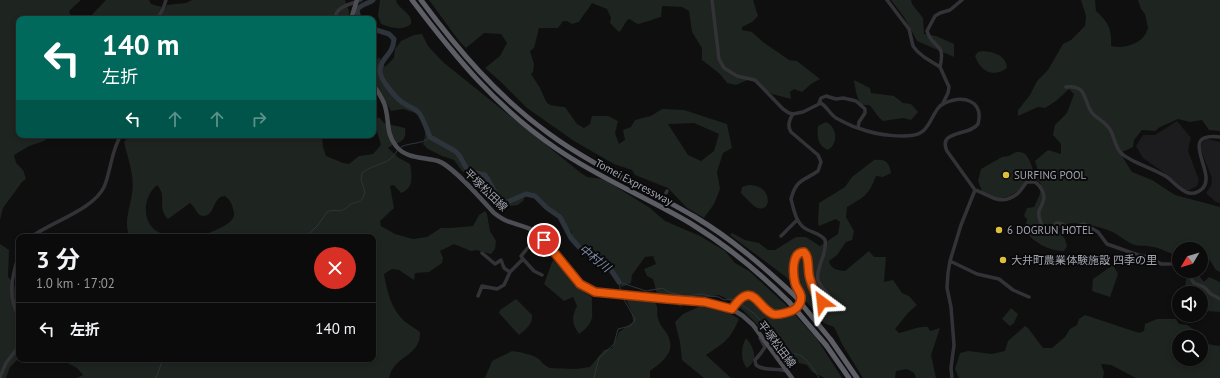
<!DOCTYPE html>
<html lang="ja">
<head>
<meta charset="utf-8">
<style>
  :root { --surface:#0b0b0c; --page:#19191a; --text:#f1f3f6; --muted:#9a9b9d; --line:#2b2b2d }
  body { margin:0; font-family:"PT Sans","Noto Sans JP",sans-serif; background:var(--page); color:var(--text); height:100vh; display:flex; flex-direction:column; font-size:15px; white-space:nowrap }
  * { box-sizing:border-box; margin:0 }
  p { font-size:13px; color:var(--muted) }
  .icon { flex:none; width:22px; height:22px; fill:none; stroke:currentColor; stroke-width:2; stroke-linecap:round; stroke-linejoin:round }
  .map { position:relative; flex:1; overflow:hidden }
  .sheet { position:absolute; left:16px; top:234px; width:360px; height:128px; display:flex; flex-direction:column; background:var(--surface); border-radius:8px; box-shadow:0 2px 6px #0003,0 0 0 1px var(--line) }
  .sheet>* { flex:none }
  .top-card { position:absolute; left:16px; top:16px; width:360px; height:122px; border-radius:8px; box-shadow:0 2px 6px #0003,0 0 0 1px var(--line); background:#00695c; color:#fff; overflow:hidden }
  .needle { width:26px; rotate:232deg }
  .tools { position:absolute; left:1172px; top:242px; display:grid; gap:8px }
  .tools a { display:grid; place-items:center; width:36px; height:36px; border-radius:50%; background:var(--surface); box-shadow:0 2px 6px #0003,0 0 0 1px var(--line); font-size:20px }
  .pin { position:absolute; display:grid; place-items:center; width:34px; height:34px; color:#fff; margin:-17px; border:2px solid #fff; border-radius:50%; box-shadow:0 1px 4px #0007 }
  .me { position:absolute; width:44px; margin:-22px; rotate:330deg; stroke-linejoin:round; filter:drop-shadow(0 0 3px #0008) }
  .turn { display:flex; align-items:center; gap:14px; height:84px; padding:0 20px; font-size:18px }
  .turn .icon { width:52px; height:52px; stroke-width:2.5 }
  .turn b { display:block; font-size:28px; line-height:34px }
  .lanes { display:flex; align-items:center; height:38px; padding:0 20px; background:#0003; justify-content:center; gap:20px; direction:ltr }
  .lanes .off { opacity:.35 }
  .round { display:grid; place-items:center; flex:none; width:42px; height:42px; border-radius:21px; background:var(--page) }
  .head { display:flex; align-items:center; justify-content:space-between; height:68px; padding:0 20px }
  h1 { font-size:24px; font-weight:700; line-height:30px }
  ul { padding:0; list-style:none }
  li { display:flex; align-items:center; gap:12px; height:52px; padding:0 20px; border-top:1px solid var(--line) }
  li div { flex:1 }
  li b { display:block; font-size:15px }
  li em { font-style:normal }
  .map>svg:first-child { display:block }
  .built { fill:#1c1b1d }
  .green { fill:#1e241f; fill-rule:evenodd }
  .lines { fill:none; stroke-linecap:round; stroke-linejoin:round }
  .stream { stroke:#2e343b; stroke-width:1 }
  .river { stroke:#2e343b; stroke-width:5 }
  .minor { stroke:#333337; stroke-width:3.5 }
  .major { stroke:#4d4d54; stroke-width:4.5 }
  .highway { stroke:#5d5e65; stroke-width:5 }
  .highway-bridge { stroke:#5d5e65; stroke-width:5 }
  .route-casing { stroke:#983908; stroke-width:10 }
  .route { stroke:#ea580c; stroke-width:7 }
  .poi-dot { fill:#dcbf3b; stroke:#0a0a0b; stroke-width:1.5 }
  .labels { text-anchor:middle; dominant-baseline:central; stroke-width:4; stroke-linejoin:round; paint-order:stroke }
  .poi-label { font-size:11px; fill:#a2a4b0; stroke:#0a0a0b; text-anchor:start }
  .street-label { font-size:11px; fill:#a2a4b0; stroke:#0a0a0b }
  .water-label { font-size:12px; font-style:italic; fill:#7c8da8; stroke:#0a0a0b }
</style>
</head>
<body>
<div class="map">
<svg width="1220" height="378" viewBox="0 0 1220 378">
  <rect width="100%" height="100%" fill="#0f0f10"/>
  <!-- built -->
  <path class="built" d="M1177,121L1191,138L1189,145L1188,151L1199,180L1197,186L1189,190H1184L1175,183L1166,174L1143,158L1136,146L1143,135H1155Z
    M1206,139L1220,142V203L1216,202L1206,193L1211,186L1212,178L1200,148L1202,143Z"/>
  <!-- green -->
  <path class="green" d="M0,0H81L69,11L72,19H19V135H50L44,141L29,146L14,155L16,163L23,170L26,179L22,182L3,208L0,220Z
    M106,0H149L151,4L162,7L155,19H88Z
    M192,0H345L349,11V19H159L167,5L186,3Z
    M380,0H396C398,10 413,12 411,24C402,31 391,28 381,24L378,16Z
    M429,0H753L758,16L752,22L742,27V30L752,32L763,42L789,60L797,61L820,79L811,84L802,92L794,89L790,92L791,99L772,94L750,79L736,85L727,83L720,74L702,60V48L692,32L689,11L682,7L662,6L661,17C657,18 640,24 638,24C635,23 632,20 629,19C624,22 624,28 619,32L610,23L611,18L607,9L592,3C588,10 583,15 579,22L572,24L567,21H563L558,28H539L534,48L530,51L534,64L533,72L531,74C534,79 537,83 540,88C548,105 544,105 565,107L577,124L584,128L590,124L592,116H608L618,121L615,133L619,144L625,140L623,130L631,127L635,120L651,116L662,109H665L684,110L727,124L732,148L723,153L717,172L720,189L714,204L704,218L687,208L668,188L635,175L632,170L614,164L574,141L527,108L501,82L485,68L500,56L507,43L501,34L484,33L466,48L459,41ZM694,123L719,134L714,151L701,161L688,155L668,124Z
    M891,0H911L912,4L923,18L924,34L936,36L954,44V57L917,41L904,17Z
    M1081,0H1095L1096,11C1108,22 1112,29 1111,46C1121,49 1138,45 1144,36C1146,34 1147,30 1148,28L1145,14L1141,9L1138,0H1220V131L1209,130L1202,120L1190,122L1178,119L1160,127L1155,131L1142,130L1134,140L1133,147L1120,153L1132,172L1152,180L1175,195L1220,207V272L1216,270L1209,259L1204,262L1201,260V249H1179V256C1170,254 1161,248 1153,247C1145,245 1139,247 1132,244C1124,240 1118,234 1110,231C1099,226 1065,217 1058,230L1065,239L1067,246L1064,251C1048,251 1035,243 1025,231L1027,219L1024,216L1027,208L1034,207L1040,194L1041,184L1035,178L1038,171L1035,161L1048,150L1061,154V144L1053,135L1055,125L1067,113L1074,94L1069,89L1056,101L1045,108L1038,107L1018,116V110L1030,95L1037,81L1048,70L1063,44L1071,40L1085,26L1086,16Z
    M422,34L428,46L443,62L581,173L587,177L602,179L610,183L650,208L665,221L700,236L725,251L735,263L749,271L787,306L817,339L842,378H825L812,372L807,365L787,360L757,324L743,310L727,299L719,295L700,299L686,298L681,307L657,294L653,279L647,276L644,269L656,264L653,256L645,257L632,275L631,283L622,287L607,269L583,254L572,243V232L543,203L528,193L523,195L524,200L518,205L501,207L492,198L481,185L462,171L454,160L442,156L428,149L423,144C427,132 425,125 418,114L403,109L391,111L373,78V64L379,57L385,67L394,58L395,49L401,41L414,35Z
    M983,51C994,52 1006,55 1007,68C993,78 981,72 975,56L978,52Z
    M854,80L870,88L871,93L894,96L903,103L911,104L918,112L911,120L903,118L883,121C877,117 875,110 869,105H860L856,92Z
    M373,118H380L384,123L405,128C407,144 398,141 388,148L399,158L410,164C412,175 414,189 401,193L394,185L390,186L394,208L380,221L381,226L395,234L413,239L427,237L441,228H451L473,226L479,215L485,211L487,214L490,231L496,241L495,249L491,254L476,250L471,251L454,244L440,251L443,258L442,263L429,272L415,273L414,280L399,270L392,269L384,274C387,292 391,308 404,321C409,325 415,328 420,332C421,357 394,355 389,378H77L83,375L77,368L66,362L63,359H373V237H200C208,233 229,226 233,218C235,215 234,212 233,209C232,203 229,199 225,196C212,196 216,216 203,216C197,216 195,206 190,203L168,219C156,206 168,197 157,185C144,196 141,218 155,230C159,233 165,235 170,237H130C123,224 130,208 132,194C135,176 128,159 124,142L130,135H324L322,137L323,147L326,156L343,163L349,164L359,156L373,154L381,145Z
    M826,122C837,127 839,143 828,150C817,145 817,137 818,126Z
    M1016,152C1019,152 1022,152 1025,154C1030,159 1035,171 1032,177C1029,184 1010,198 1002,198C995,199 988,194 982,191L978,181L981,169L1002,157L1009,156Z
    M874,160C885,159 889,161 891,173L883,177L876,176C869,195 864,197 847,207L846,217L854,231L852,240L846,242L837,255L829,261C831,270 838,270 845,271L869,251L874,257H886L884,282L893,280L902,293L909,296L917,305L908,313L895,329L899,333C910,331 917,326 928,327L930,331L940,328L931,355L936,378H916L914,373L907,369L896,371L895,378H863L842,344L834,327L824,323L786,277L730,235L732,233L745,240L759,243L768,250H775L796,237H806L820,246L838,234L840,222L836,219L819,226L818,223L819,203L845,187L852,177Z
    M748,185C775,184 772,218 754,206C749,202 745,197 741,193L742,187Z
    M0,244L9,250L8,277L13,282L19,298V358L10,367L6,378H0Z
    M553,260L584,292L592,297C591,317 597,320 579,334C572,324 571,318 577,306L573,297L564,301L544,284Z
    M1113,265L1118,274L1110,297L1092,291L1093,279Z
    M1191,271L1196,272L1204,282L1209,277L1220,282V312L1207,311L1201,318L1195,315H1201V293H1184L1187,273Z
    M516,299L532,315C533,324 526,329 519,335L499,313L500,310Z
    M626,299C632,299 649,298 653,301C660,306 656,312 658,318C659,324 664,329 667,334C677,352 663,361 650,371V378H485L492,361L512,351C520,352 530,354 537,358C542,361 544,366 550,368L576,369L590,367L604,350L612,348L619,332L633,322L632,313Z
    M703,305L727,312L739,319C730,340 724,343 706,355L731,378H704L682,360L680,342L675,322L683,314Z
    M1011,308L1018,314L1014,323L1010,326L1002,319Z
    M1085,315L1139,333L1144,331L1145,324L1157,319H1176L1179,324L1187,325L1206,337L1207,344L1220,346V378H1136L1111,365L1101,364L1104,372L1103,378H959L955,369L960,353L968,351L992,354L1005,351L1008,341L1025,326L1028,328L1043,348H1052L1065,337L1070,329L1077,325L1079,319ZM1179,337H1201V359H1179Z
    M746,338C754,347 759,360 747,368C740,360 741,347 746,338Z"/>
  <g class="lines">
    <!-- stream -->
    <path class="stream" d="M401,147C410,142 422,145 430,137
      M306,237L318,225L327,212C332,209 338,212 343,210C346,209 349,205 351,204C361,200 361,204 365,192L361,179L362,173C376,162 389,166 397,151
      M619,282L646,291L663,288L668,292L685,296L702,294L709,296L719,297L724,300L732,299L737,301
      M619,282L621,293
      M739,303C746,308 754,312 759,319C761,321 761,324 763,327C767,330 771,333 773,338C775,343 774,349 779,353C784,357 790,353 796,354C804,354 816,372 819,378
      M156,378L163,359
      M594,378L599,358L614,344L618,329L630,326L634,322L635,319L622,296"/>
    <!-- river -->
    <path class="river" d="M359,19L357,10C361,4 368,4 373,0
      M373,29L389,34L394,39C393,56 380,58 380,70C379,79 397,100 405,104C409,107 415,108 418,112C422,115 428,132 430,137L455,151L459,155L467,169L472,172L485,175C492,184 494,196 505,203L526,194L535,196L547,208L560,217L571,238L579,247L609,267L619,282"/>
    <!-- minor -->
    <path class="minor" d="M712,0L719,59L724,68L737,76L755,80L783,109L789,113L793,114
      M887,0L909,29L913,46L917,51L924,57L940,67L949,87L948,93L943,103
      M157,19L163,9L166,0
      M335,19C335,6 352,4 361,0
      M373,45L375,50L373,58
      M940,67C946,41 933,50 927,31L935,16L940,13L950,10L962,0
      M1066,87C1088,84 1083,102 1093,114C1098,119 1105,122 1109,128C1115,136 1114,146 1121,153C1130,162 1155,169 1167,177C1174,182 1180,191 1189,193C1194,194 1199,192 1203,188C1217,172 1176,132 1220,137
      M819,103L821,98L826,96L836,99L843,98L852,100L856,101L865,109V113L859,122L858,128
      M975,190C991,195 1000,207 1017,194C1021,191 1023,186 1027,182H1035C1041,186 1046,195 1043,202C1042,205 1040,208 1039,211C1038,216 1041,226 1045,229H1049L1057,223L1062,224L1070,228L1084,224L1098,232L1107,244L1138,255L1149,257L1161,264H1175L1179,266
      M666,193L667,191
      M781,236L797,220
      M31,237C51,222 93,210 104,187C111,171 111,151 121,135
      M482,253L495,264L501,260L504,268L510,272
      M19,254C12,276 7,296 19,317
      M523,259L534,271L542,275
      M950,261L977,274L999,279L1013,290L1029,297
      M1186,271L1194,283L1204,287L1211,294L1220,299
      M478,296L482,286L497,289L504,285L510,272L523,259L521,256L531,244C548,242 557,261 566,272L569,270
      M732,309C753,279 756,307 772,314C777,316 783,314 787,312C792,311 797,309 800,304C804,295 796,290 795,281C794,273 795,265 795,257L802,252L806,253C809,266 808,296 823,302C827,301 829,300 829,296C826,290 820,287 818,280C815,268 828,254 825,240C821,234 814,233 808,230C796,225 794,210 791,199C796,179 804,181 818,171L821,162L818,155L791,132C787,126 789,120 793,114L803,112L821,103C827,107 830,114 836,118C844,122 852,127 861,129C874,134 912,141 923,131C932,124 934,107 945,103C963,95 984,100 978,124C970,136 937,130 947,151L975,190L961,225L950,261L948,273L947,288L951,307L954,345L951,368L952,378
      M760,338L765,347L761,353L755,360L756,365C765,372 776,367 786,371
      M0,377L6,363L19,346"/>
    <!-- major -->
    <path class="major" d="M351,19L357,0
      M373,84C377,90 381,96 384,103C390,118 385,133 396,146C406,159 424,157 438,161C453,166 482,200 494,213C498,216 502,219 507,221C517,225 527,226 536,232C560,250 569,286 600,293L705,302L732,309L743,316L753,325L792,378"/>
    <!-- highway -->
    <path class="highway" d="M412,0C456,58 497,108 557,149C599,178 646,197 690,223C726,245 759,272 789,302
      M421,0C458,50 498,97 548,133C594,167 646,188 695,217C732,239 764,267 795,296
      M831,340L857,378
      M826,345L849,378"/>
    <!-- highway-bridge -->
    <path class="highway-bridge" d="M795,296L831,340
      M789,302L826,345"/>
  </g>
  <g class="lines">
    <!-- route casing -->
    <g class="route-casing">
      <path id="route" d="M544,240L580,284L595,292L667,299L705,302L732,309C753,278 757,308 773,314C776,315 781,314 785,313C789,312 796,310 798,306C800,304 801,300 801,297C801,292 796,288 795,283C793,274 791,252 804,252C810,257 807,271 810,279C812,287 816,296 822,302"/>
    </g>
    <!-- route -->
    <use href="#route" class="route"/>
  </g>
  <!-- markers -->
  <g class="poi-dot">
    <circle cx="1006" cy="175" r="4"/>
    <circle cx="999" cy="230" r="4"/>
    <circle cx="1003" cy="260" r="4"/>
  </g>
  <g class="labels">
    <!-- poi labels -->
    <g class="poi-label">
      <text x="1014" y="175">SURFING POOL</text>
      <text x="1007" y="230">6 DOGRUN HOTEL</text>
      <text x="1011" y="260">大井町農業体験施設 四季の里</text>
    </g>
    <!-- street labels -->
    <g class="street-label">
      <text transform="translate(634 182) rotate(28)">Tomei Expressway</text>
      <text transform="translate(486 190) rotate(44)">平塚松田線</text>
      <text transform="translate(777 344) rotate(53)">平塚松田線</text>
    </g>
    <!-- water labels -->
    <g class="water-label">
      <text transform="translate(595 258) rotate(38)">中村川</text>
    </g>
  </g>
</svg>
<div class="tools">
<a><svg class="needle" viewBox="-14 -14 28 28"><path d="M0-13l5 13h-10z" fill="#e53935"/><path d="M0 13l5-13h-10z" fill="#9a9b9d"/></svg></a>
<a><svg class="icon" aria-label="sound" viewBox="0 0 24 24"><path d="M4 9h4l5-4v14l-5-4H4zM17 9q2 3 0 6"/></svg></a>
<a><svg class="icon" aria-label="search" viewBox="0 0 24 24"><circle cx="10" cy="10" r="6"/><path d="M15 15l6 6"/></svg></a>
</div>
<div class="pin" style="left:544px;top:240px;background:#d93025"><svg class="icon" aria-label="arrive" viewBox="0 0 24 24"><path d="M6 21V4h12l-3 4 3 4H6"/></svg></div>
<svg class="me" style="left:822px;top:302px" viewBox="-20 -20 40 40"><path d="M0-17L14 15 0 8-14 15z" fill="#ea580c" stroke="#fff" stroke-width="4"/></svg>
<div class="top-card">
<div class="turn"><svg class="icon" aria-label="left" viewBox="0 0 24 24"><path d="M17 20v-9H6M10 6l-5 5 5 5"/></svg><div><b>140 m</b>左折</div></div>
<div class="lanes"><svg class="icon" aria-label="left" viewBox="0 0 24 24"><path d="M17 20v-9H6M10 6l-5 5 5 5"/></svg><svg class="icon off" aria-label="ahead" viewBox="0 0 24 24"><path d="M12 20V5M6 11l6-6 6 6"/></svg><svg class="icon off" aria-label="ahead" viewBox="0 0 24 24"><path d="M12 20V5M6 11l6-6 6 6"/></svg><svg class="icon off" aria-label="right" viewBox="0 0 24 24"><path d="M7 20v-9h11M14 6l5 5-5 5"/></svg></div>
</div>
<section class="sheet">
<div class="head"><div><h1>3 分</h1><p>1.0 km · 17:02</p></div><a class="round" style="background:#d93025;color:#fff"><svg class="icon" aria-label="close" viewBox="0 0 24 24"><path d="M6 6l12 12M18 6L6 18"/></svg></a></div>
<ul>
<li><svg class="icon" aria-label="left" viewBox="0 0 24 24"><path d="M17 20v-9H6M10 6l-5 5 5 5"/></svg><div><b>左折</b></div><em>140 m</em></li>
</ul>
</section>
</div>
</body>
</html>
